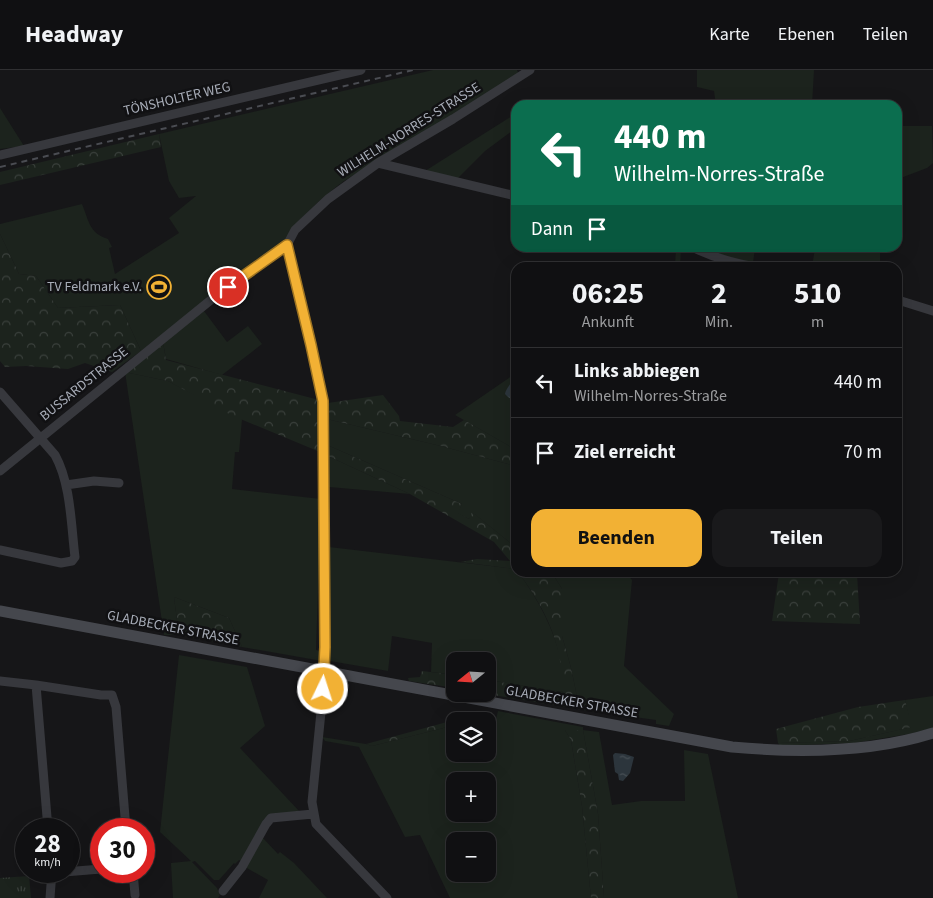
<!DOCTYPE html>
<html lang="de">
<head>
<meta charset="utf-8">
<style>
  :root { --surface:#101012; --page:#19191b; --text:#f1f3f6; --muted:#9c9d9f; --line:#303032; --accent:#f2b134 }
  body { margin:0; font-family:"Source Sans 3",sans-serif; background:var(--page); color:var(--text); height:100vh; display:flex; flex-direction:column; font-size:19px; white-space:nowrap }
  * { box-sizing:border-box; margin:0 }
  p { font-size:16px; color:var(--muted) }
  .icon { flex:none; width:28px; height:28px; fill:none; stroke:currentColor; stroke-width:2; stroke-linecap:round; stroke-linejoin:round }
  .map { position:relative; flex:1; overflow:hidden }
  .sheet { position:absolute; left:511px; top:192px; width:391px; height:315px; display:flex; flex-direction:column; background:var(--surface); border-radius:15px; box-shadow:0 5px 20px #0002,0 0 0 1px var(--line) }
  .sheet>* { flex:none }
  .banner { position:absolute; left:511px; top:30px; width:391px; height:152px; border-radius:15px; box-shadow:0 5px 20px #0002,0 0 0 1px var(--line); background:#0b6e4f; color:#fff; overflow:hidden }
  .needle { width:32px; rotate:252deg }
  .buttons { position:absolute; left:446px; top:582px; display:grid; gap:10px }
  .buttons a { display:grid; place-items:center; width:50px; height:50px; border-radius:10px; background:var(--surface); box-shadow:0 5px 20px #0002,0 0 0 1px var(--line); font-size:25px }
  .speed { position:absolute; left:15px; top:748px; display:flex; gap:10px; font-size:25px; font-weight:700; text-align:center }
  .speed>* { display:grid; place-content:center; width:65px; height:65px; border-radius:50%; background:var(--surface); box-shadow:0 5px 20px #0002,0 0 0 1px var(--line); line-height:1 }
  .speed small { font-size:12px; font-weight:400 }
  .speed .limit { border:8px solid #d22; background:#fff; color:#111 }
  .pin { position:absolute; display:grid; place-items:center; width:42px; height:42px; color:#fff; margin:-21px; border:2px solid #fff; border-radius:50%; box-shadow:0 1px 5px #0007 }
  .me { position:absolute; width:55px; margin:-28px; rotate:4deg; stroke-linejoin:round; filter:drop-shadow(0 0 4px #0008) }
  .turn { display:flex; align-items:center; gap:18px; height:105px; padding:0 20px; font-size:22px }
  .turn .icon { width:65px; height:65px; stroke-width:2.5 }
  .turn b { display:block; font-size:35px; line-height:42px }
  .then { display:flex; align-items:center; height:48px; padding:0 20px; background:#0003; gap:10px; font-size:19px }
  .eta { display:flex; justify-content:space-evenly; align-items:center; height:85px; text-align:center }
  .eta b { font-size:30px; font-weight:700; line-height:35px }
  .action { display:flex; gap:10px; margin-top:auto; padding:10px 20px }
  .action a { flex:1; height:58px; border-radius:15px; background:var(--accent); color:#111; font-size:20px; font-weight:700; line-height:58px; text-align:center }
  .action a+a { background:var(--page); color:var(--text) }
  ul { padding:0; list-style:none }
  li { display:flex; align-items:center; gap:15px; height:70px; padding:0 20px; border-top:1px solid var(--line) }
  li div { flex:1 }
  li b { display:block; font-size:19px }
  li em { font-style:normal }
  header { display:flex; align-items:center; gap:30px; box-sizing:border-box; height:70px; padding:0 25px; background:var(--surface); border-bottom:1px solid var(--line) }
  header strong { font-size:24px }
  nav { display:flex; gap:28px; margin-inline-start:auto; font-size:18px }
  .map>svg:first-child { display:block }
  .green { fill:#1c231d; fill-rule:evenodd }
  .forest { fill:url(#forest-crowns) }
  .park { fill:url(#park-tufts) }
  .water { fill:url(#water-ripples) }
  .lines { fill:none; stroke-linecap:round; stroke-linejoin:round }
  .street { stroke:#37383d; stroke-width:9 }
  .secondary { stroke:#45474d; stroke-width:11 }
  .rail { stroke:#4a4c52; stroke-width:2; stroke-dasharray:6 5; stroke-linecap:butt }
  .route-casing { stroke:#9d7322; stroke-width:12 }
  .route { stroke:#f2b134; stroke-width:9 }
  .labels { text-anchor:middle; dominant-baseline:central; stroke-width:5; stroke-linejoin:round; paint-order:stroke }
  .street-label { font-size:14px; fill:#a8adb8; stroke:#111113 }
  .poi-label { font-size:14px; fill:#a8adb8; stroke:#111113; text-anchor:end }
</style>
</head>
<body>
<header>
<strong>Headway</strong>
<nav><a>Karte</a><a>Ebenen</a><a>Teilen</a></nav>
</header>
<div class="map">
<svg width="933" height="828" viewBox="0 0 933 828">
  <defs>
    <pattern id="forest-crowns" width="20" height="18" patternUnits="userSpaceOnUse" patternTransform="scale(1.25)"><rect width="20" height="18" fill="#1c231d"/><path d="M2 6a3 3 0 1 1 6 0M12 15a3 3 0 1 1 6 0" fill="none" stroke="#3a403c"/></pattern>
    <pattern id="park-tufts" width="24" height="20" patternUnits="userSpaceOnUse" patternTransform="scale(1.25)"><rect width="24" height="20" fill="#1c231d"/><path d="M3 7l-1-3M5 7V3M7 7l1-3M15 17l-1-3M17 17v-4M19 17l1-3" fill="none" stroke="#3a403c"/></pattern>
    <pattern id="water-ripples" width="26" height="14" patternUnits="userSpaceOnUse" patternTransform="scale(1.25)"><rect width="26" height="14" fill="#2c353c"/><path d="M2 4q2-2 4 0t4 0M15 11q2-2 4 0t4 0" fill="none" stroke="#485056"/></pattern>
  </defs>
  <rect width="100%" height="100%" fill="#161618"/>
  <!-- green -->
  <path class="green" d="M433,0H517L518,3L509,11L344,111C321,128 297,150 282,174L141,281L120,235L58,238L36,206L19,204L0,164V154L82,134C89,151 89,163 108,169L112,177L109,178L115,204L179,163L169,148L196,126L179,128L169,111L159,64Z
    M697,0H814L812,35H716L714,21L697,17Z
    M0,38L24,76L0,79Z
    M515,44L516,58L485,81L456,110L425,101Z
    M898,56H932L933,93L927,98L898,109Z
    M676,178H681L680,197H675Z
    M709,178H755L753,193L733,191L709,180Z
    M815,178H880V197H812Z
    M204,241L227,272L248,256L262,274L222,305L166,289L163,273Z
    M125,302L168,311L242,349L239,382H235L232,419L321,429L316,580L323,582L322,591L242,577L229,548L174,527L179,565H164Z
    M516,303V380L455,345Z
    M327,349L441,376L516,396V474L514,476L473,443L469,449L457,443L462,434L327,375Z
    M328,386L410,424L329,417Z
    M329,477L516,499V502L519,503C539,531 555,560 562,595C564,604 563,613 563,622L488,610V591H455V605L431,602L432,573L392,566L388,601L330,591Z
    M552,503H626L632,510L624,596L674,644L669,656L656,654V650L583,640L577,627L571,598L562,566V519Z
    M179,585L247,597L265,656L240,678L300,742L277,744L264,749L243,792L239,790L235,794L234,793L219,810H214L195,791L192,792L217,818L220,825L218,828H173L171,793L191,791L160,762Z
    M933,626V658L909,664L854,673L780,676L778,673L849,671L911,657L905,630Z
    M498,641L583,657V660L599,662L612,735L641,731H685L684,680L708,684L738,828H604L598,744L583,660H565L571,670L582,736L591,828H450L420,765L405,767L359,677L325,671L322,667L366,674L372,676L455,655V684H488V651H470L486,647L496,649ZM455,711H488V744H455ZM455,771H488V804H455Z
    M261,766L278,784L280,782L294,793L327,828H259L268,810L245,797Z"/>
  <!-- forest -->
  <path class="forest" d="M159,64L161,77L0,115V102Z
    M0,164L19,204L36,206L58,238L120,235L141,281L112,302L85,293L68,299L26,296L5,297L0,291Z
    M163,273L166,290L319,330L320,382L231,345L168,311L125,302Z
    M383,325L399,346L400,351L453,357L464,350L516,380V396L441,376L327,349L328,333Z
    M327,375L462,434L458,443L469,449L472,442L514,476L516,474V499L460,492L477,489L510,491L494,472L410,424L328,386Z
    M519,503H552L562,519V566L571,598L577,627L583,640L487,624L488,610L563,622C562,573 547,542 519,503Z
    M779,503H867L857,504L860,554L772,551Z
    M174,527L229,548L242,577L179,565Z
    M422,601L455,605V618L409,611L408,608L420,607Z
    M905,630L912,657L849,671L778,673L776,659L858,637Z
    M484,642H492L491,648L486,647L470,651H455V655L372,676L366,674Z
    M565,660H583L598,744L604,828H591L582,736L571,670Z"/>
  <!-- park -->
  <path class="park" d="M29,806L31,828H0V808Z"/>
  <!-- water -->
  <path class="water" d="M516,308V332L508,327L505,324C506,318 512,312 516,308Z
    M615,683L625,684L634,687L630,703L623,711L619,710L618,704L615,702L613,685Z"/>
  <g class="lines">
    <!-- street -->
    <path class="street" d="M0,85L361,0
      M378,93L516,126
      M287,175L308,260L323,331L325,602L312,732L316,754L387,828
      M694,178C717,189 739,195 764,198
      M898,230L933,241
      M0,322L55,385C71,414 71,455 75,487L72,491L61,493L0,480
      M0,401L212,229L287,175L295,160L328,129L378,93L453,49L530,0
      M66,415L94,411L119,413
      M0,611L36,615L101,625H112L116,637L126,759
      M36,615L48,759
      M133,801L135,825
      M52,803L101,799
      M223,821L242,797L266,754L271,748L313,744
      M50,828L52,801"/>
    <!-- secondary -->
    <path class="secondary" d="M0,541L732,677C797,683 870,683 933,663"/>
    <!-- rail -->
    <path class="rail" d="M0,97L413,0"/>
  </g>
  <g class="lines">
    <!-- route casing -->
    <g class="route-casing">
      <path id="route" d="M228,217L287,175L311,275L323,331L325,577L323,619"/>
    </g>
    <!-- route -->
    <use href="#route" class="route"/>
  </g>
  <!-- icons -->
  <defs>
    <g id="stadium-ring" transform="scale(1.25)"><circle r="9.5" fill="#111113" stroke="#f2b134" stroke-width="1.5"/><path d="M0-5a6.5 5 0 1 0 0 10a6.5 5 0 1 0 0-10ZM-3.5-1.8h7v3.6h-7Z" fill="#f2b134"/></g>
  </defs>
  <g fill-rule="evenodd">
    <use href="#stadium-ring" x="159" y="217"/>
  </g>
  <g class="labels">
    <!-- street labels -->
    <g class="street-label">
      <text transform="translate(177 29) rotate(-13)">TÖNSHOLTER WEG</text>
      <text transform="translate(409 60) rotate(-32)">WILHELM-NORRES-STRASSE</text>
      <text transform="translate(84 314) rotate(-39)">BUSSARDSTRASSE</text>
      <text transform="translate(173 558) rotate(11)">GLADBECKER STRASSE</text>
      <text transform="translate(572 632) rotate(10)">GLADBECKER STRASSE</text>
    </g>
    <!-- poi labels -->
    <g class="poi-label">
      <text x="142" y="217">TV Feldmark e.V.</text>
    </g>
  </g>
</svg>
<div class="buttons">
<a><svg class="needle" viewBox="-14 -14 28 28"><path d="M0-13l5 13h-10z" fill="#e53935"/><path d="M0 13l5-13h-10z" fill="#9c9d9f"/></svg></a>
<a><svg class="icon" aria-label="layers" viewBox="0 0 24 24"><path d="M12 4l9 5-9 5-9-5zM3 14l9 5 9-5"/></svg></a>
<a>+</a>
<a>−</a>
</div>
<div class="speed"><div>28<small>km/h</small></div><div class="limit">30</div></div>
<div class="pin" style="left:228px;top:217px;background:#d93025"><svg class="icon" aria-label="arrive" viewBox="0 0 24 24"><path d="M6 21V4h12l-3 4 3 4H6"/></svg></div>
<svg class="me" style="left:323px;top:619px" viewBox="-20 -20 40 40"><circle r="17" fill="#f2b134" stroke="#fff" stroke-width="3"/><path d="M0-11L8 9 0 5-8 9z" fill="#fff"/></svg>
<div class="banner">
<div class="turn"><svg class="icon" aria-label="left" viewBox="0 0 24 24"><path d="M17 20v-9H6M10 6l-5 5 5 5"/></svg><div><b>440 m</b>Wilhelm-Norres-Straße</div></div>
<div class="then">Dann<svg class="icon" aria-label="arrive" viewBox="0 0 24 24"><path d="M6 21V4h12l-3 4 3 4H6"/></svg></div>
</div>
<section class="sheet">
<div class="eta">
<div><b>06:25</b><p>Ankunft</p></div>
<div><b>2</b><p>Min.</p></div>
<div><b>510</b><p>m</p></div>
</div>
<ul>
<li><svg class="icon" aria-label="left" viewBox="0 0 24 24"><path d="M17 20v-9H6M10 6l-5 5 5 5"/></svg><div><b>Links abbiegen</b><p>Wilhelm-Norres-Straße</p></div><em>440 m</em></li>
<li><svg class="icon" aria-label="arrive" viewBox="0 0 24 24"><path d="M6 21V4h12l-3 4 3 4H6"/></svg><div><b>Ziel erreicht</b></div><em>70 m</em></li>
</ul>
<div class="action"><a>Beenden</a><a>Teilen</a></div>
</section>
</div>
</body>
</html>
